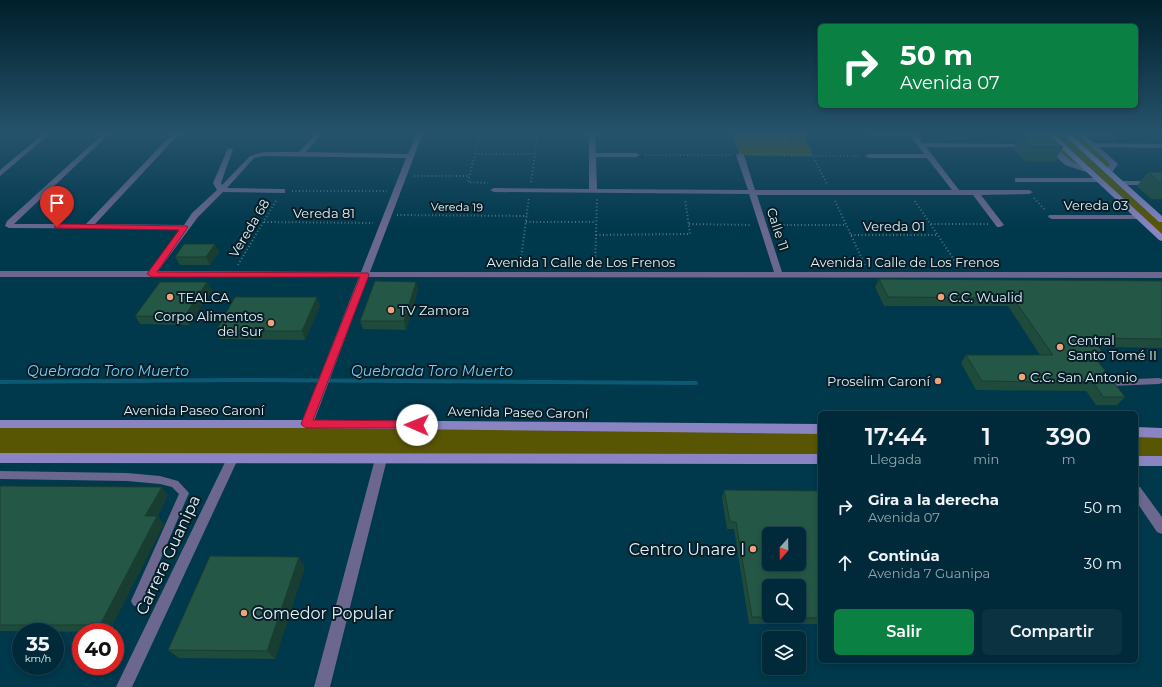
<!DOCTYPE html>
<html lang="es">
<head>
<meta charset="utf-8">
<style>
  :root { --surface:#002a39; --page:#0a3241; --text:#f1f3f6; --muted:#95a7ae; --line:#224653; --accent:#0b8043 }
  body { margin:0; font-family:Montserrat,sans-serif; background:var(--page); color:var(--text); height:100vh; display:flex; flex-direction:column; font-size:15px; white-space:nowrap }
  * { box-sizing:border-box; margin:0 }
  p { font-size:13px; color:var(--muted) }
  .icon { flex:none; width:22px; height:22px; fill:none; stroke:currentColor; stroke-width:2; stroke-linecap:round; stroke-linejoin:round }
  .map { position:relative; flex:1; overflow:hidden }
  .panel { position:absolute; left:818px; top:411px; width:320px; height:252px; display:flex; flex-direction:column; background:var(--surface); border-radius:6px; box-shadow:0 2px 6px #0003,0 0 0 1px var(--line) }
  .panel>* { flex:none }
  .banner { position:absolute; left:818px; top:24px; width:320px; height:84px; border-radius:6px; box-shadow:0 2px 6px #0003,0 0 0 1px var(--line); background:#0b8043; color:#fff; overflow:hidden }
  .needle { width:26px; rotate:200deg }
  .buttons { position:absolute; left:762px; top:527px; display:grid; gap:8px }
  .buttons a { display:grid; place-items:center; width:44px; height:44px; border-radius:6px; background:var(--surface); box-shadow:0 2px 6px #0003,0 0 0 1px var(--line); font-size:20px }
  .speed { position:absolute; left:12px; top:623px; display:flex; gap:8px; font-size:20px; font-weight:700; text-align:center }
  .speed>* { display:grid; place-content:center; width:52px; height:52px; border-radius:50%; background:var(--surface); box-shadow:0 2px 6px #0003,0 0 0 1px var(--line); line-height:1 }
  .speed small { font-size:10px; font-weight:400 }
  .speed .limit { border:6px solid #d22; background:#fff; color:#111 }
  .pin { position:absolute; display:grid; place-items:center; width:34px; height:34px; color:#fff; margin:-41px -17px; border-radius:50% 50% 50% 0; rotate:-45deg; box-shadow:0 0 4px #0007 }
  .pin .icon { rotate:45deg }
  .me { position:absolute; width:44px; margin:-22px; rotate:271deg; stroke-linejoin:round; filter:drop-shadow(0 0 3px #0008) }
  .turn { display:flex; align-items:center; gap:14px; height:84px; padding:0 16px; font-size:18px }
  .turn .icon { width:52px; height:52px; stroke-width:2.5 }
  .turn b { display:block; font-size:28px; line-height:34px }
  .eta { display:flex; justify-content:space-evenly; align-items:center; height:68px; text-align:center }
  .eta b { font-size:24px; font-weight:600; line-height:28px }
  .primary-button { display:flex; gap:8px; margin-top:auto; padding:8px 16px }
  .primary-button a { flex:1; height:46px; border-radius:6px; background:var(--accent); color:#fff; font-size:16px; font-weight:600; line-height:46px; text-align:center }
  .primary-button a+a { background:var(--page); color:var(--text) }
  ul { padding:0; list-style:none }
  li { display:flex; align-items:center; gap:12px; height:56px; padding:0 16px }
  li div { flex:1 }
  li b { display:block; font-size:15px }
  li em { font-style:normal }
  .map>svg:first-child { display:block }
  .green { fill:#585603 }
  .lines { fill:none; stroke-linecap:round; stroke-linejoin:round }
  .stream { stroke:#0c5973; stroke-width:4 }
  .path { stroke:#497586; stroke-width:2; stroke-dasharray:1 2.5; stroke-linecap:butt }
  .lane { fill:#6b678e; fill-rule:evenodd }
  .street { fill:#6b678e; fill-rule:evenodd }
  .secondary { fill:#8a84c2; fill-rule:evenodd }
  .wall { fill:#1f4b3c }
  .shaded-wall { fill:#193d31 }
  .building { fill:#245746; stroke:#193d31; fill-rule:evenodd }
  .route { fill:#e11d48; stroke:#92132f }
  .poi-dot { fill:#f0a27a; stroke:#081d26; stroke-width:1.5 }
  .labels { text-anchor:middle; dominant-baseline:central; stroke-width:4; stroke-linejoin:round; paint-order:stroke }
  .far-street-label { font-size:11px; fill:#dff3fd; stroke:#081d26 }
  .street-label { font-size:13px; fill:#dff3fd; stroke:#081d26 }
  .poi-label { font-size:13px; fill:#dff3fd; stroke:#081d26; text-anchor:start }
  .water-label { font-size:14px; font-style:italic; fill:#76cbf1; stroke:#081d26 }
  .near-poi-label { font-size:16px; fill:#dff3fd; stroke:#081d26; text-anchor:end }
  .near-street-label { font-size:16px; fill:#dff3fd; stroke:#081d26 }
</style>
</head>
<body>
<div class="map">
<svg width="1162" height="687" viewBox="0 0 1162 687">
  <rect width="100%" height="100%" fill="#00384c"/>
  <!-- green -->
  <path class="green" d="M732,133L802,134L813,156L740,155Z
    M1034,133H1079L1113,162L1108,172L1162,220V238L1089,171L1071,165Z
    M0,424L820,429V459L0,458Z
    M1136,432L1162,433V461H1136Z"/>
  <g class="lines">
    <!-- stream -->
    <path class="stream" d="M0,382L238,380L696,383"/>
    <!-- path -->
    <path class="path" d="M480,133L468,182L488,183
      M732,133L737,147
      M793,134H802L827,184
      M803,134H864
      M475,154H535
      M645,155H730
      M749,155L860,156
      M414,176H469
      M531,182L538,133
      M292,191H387
      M1034,198L1046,211
      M835,201L865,265
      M915,201L959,267
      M397,215L527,216
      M264,222L373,223
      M526,222H596
      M689,224L752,225
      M931,224H988
      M773,225H846
      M596,235L690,234L685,199
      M851,235H937
      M238,265L277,199
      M520,266L529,197
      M595,267L597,198"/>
    <!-- lane -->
    <path class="lane" d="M1159,378L1162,379V383L1159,384L1112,386L1109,385L1108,383L1109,381L1112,380Z
      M0,471L127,473L160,476L178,481L189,493L141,605L137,607L133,605L131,601L179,494L172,487L160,484L127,481L0,479Z"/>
    <!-- street -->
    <path class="street" d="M44,133H51L0,176V170Z
      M173,133H180L95,224L184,225L192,213L217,190L213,183L228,148L233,149L221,183L222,185L250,156L264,152H299L316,133H323L306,152L408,154L417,133H423L370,272H774L749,194L494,192L490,190L494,188L589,189V133H595L596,153H636L640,155L636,157H596L597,189L748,190L736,155L740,153L744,155L755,190H952L927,158H869L865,156L869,154H924L908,133H915L922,143L1030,144L1031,145L1028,147H926L959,190H1029L1033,192L1029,194L981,195L1004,225L1000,227H997L973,195H757L782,272H1162V278L368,277L313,424L311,427L307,428L303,427L301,424L359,277H0V271H149L180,229L9,228L5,226L7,221L103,134L106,133L108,135L107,136L14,224H86ZM264,156L406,158L361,272L158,271L198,217L223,192L285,193V189H282L227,188L254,158Z
      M779,133H786L789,140L788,141H784Z
      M869,133H906L903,135L872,136L870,135Z
      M1031,133H1038L1071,161L1093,171L1089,173L1065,165Z
      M1076,133H1083L1094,143L1162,144V148L1099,147L1118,164L1111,174H1108L1104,172L1110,164Z
      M1015,178H1099L1103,180L1099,182H1015Z
      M1118,181H1162V185H1121L1117,183Z
      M1049,215H1140L1144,217L1140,219H1052L1048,217Z
      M232,454L236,456L238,459L132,687H116L228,456Z
      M381,454L385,456L387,459L330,687H314L375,459L377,456Z
      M1136,486L1140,487L1162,517V534L1157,532L1136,501Z"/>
    <!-- secondary -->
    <path class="secondary" d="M1045,133H1052L1162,234V241L1159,240Z
      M1062,133H1069L1162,216V222H1159Z
      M0,420H307L820,424V434L307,428H0Z
      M1136,427L1162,428V438L1136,437Z
      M0,453L820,454V464L0,463Z
      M1136,456H1162V466H1136Z"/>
  </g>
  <!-- wall -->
  <path class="wall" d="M1086,133H1117L1118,134L1113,142L1091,138Z
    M1021,134L1063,147L1054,162L1025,161L1013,148Z
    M1148,172H1162V199H1151L1137,186Z
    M215,244L219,252L210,265H180L175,257Z
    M879,279L1162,281V348L1098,347L1104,354L1098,361L1125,397L1117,405H1096L1086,391L976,390L961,363L966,355H1040L1008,306H884L875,287Z
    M207,282L212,290L189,325L140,324L135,316Z
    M416,282L418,290L406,330L363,329L360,321Z
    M320,306L305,340L220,339L216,331Z
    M0,486L168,495L157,517L164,524L109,632L0,631Z
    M724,490L820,491V624H749L734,529H727L722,498Z
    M305,567L275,659L179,658L168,650Z"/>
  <!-- shaded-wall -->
  <path class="shaded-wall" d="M215,244L219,252L210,265L206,257Z
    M207,282L212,290L189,325L184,317Z
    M416,282L418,290L406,330L404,321Z
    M317,297L320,306L305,340L302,331Z
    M162,487L168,495L157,517L164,524L109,632L100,625L145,516Z
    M299,557L305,567L275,659L267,651Z"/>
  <!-- building -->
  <path class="building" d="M1021,134H1044L1050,137L1063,147H1033Z
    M1148,172H1162V184Z
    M184,244H215L206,257H175Z
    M879,279L1162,281V339L1092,338L1104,354H1092L1125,397H1103L1094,383L982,381L966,355H1053L1013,298L888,297Z
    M375,281L416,282L404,321H360Z
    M160,282H207L184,317L135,316Z
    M235,297H317L302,331H216Z
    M0,486L162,487L145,516H157L100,625H0Z
    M724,490L820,491V618L752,617L736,522H730ZM769,534H799V564H769ZM769,586H799V616H769Z
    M210,556L299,557L267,651L168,650Z"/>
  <!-- sky -->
  <linearGradient id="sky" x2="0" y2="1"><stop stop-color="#001f2a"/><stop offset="0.58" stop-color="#26536c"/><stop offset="1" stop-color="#26536c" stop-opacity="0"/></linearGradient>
  <rect width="1162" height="229" fill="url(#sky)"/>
  <!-- route -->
  <path class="route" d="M57,224L187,226L188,227L157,272L368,273L369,275L313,420L417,421L421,422L422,425L421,428H307L303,426L301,424L360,277H152L147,274L179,230L55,228L54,227Z"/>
  <!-- markers -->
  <g class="poi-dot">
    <circle cx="170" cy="297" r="4"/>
    <circle cx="941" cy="297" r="4"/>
    <circle cx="391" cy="310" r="4"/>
    <circle cx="271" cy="323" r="4"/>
    <circle cx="1060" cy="347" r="4"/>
    <circle cx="1022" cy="377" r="4"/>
    <circle cx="938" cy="381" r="4"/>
    <circle cx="753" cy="549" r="4"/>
    <circle cx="244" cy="613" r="4"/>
  </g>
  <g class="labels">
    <!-- far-street labels -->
    <g class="far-street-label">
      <text transform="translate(457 207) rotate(1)">Vereda 19</text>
    </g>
    <!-- street labels -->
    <g class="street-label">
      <text x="1096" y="205">Vereda 03</text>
      <text x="324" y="213">Vereda 81</text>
      <text x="894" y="226">Vereda 01</text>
      <text transform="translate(249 228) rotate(-59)">Vereda 68</text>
      <text transform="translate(778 229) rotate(72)">Calle 11</text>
      <text x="581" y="262">Avenida 1 Calle de Los Frenos</text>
      <text x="905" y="262">Avenida 1 Calle de Los Frenos</text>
      <text x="194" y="410">Avenida Paseo Caroní</text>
      <text transform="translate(518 412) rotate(1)">Avenida Paseo Caroní</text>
    </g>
    <!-- poi labels -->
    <g class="poi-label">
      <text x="178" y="297">TEALCA</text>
      <text x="949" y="297">C.C. Wualid</text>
      <text x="399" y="310">TV Zamora</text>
      <text x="263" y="316" text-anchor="end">Corpo Alimentos<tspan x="263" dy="15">del Sur</tspan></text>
      <text x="1068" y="340">Central<tspan x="1068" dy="15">Santo Tomé II</tspan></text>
      <text x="1030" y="377">C.C. San Antonio</text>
      <text x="930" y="381" text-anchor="end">Proselim Caroní</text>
    </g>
    <!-- water labels -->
    <g class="water-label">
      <text x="108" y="371">Quebrada Toro Muerto</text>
      <text x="432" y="371">Quebrada Toro Muerto</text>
    </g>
    <!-- near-poi labels -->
    <g class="near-poi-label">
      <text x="745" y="549">Centro Unare I</text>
      <text x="252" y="613" text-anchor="start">Comedor Popular</text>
    </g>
    <!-- near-street labels -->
    <g class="near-street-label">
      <text transform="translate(168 555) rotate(-65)">Carrera Guanipa</text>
    </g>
  </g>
</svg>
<div class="buttons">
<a><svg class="needle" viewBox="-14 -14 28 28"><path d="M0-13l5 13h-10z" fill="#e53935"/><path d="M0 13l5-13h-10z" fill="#95a7ae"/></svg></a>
<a><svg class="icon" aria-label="search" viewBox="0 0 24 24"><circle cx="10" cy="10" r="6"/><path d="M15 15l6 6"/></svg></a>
<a><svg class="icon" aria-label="layers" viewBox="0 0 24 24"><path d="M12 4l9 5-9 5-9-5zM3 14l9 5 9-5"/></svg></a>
</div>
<div class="speed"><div>35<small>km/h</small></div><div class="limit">40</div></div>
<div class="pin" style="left:57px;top:227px;background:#d93025"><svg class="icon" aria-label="arrive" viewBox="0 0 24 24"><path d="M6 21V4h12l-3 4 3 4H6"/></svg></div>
<svg class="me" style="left:417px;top:425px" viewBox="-20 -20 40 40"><circle r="19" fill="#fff"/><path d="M0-13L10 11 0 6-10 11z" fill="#e11d48"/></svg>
<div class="banner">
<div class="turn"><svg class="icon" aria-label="right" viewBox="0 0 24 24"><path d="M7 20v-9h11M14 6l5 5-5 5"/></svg><div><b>50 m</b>Avenida 07</div></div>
</div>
<section class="panel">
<div class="eta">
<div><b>17:44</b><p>Llegada</p></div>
<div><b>1</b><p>min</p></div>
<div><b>390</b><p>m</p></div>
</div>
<ul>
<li><svg class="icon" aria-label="right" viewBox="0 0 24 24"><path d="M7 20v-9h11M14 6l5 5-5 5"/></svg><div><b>Gira a la derecha</b><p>Avenida 07</p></div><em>50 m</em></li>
<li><svg class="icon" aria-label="ahead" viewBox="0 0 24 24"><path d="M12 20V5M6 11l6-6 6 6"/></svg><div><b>Continúa</b><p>Avenida 7 Guanipa</p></div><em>30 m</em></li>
</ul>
<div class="primary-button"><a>Salir</a><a>Compartir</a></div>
</section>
</div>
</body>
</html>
